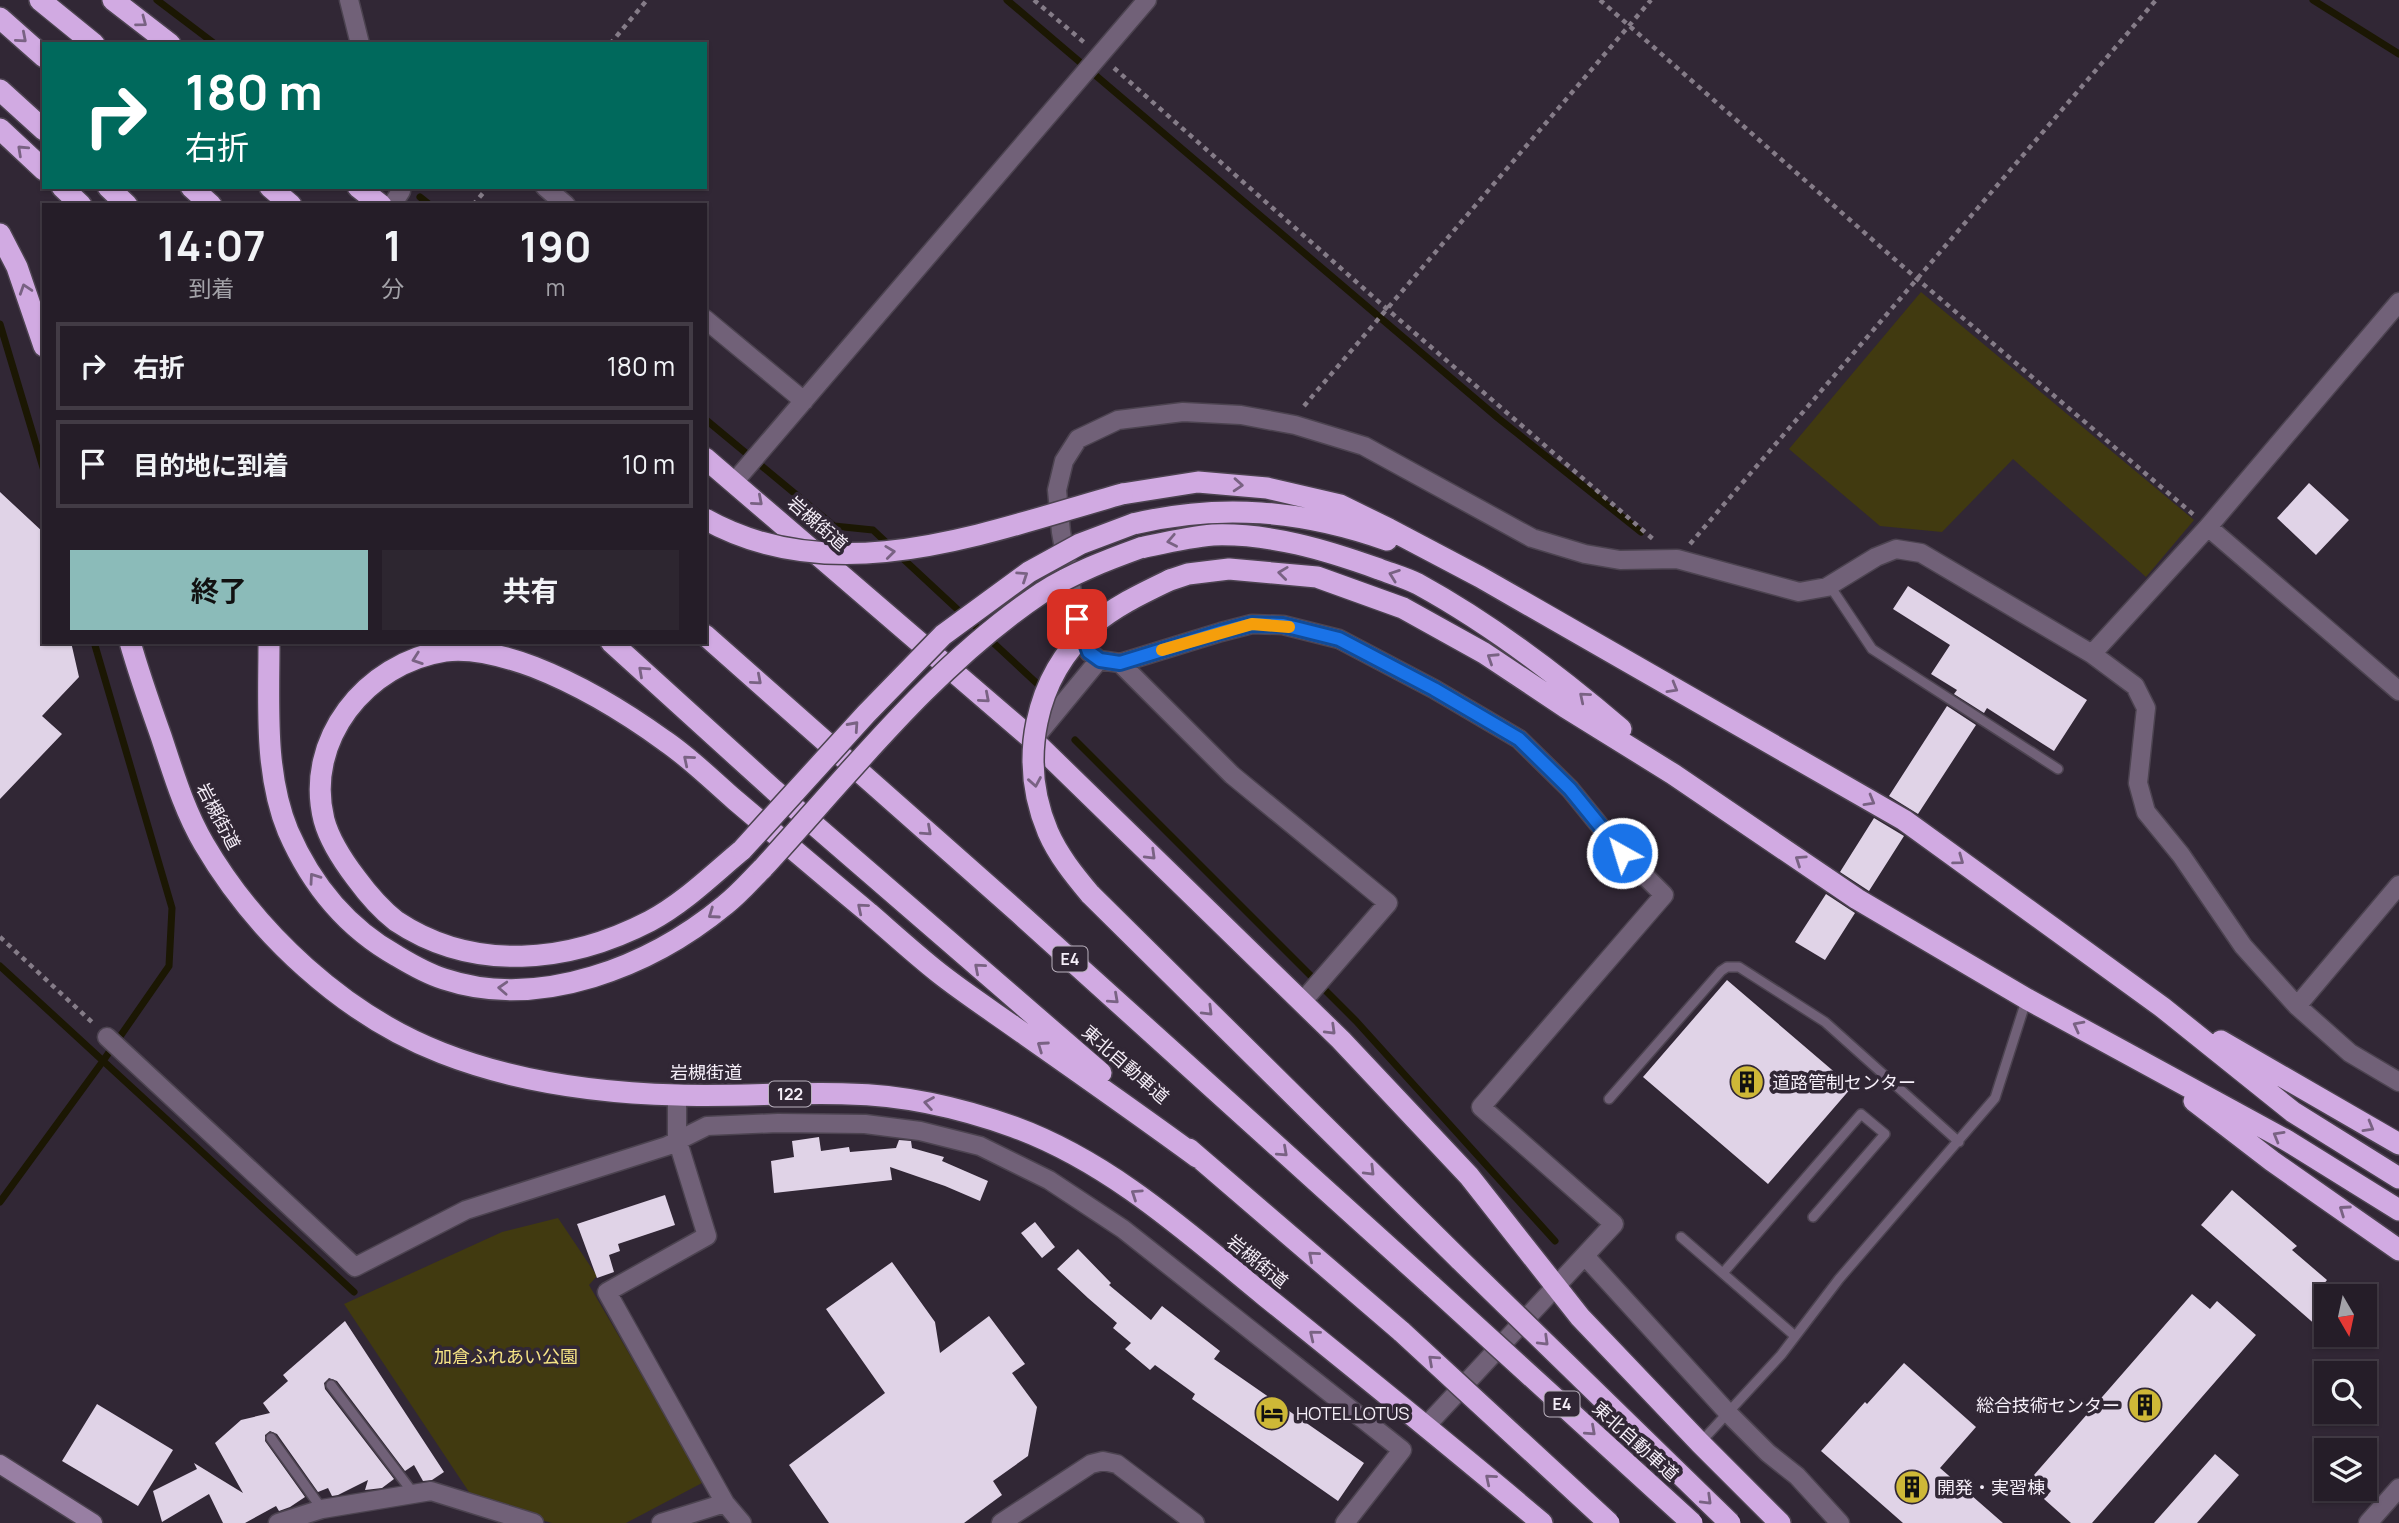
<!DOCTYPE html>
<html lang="ja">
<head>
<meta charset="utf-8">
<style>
  :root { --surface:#251d28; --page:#2d2630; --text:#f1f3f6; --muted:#a3a2a8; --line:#423b45; --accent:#8bbbb9 }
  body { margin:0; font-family:Manrope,"Noto Sans JP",sans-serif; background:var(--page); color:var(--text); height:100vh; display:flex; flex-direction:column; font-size:26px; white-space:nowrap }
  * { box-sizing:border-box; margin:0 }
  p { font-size:23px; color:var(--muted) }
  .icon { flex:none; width:38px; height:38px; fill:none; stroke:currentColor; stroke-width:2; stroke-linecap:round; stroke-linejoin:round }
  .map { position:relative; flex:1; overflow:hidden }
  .drawer { position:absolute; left:42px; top:203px; width:665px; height:441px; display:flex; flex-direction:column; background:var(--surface); border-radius:0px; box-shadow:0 2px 5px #0004,0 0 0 2px var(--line) }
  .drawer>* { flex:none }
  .top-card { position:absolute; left:42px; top:42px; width:665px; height:147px; border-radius:0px; box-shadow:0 2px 5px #0004,0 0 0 2px var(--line); background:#00695c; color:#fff; overflow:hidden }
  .needle { width:46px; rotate:171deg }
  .fabs { position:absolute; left:2314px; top:1284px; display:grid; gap:14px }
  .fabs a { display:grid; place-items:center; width:63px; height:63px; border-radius:0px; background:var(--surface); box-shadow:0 2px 5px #0004,0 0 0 2px var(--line); font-size:35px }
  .pin { position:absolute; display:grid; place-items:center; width:60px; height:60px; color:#fff; margin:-30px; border-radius:14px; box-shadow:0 4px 10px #0006 }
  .me { position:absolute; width:77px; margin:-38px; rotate:321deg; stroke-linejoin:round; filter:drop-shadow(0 0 5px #0008) }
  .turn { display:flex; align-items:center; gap:24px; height:147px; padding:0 28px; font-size:32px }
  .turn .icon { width:91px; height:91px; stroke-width:2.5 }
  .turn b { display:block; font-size:49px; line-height:60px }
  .eta { display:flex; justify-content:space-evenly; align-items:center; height:119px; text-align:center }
  .eta b { font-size:42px; font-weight:700; line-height:49px }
  .button { display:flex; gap:14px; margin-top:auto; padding:14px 28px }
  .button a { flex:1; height:80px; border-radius:0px; background:var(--accent); color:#111; font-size:28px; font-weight:700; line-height:80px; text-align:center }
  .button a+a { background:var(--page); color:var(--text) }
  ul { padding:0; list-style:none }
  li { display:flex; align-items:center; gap:21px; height:88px; margin:0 14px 10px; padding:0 14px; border:4px solid var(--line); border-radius:0px }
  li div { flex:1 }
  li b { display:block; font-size:26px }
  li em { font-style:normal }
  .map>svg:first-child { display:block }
  .green { fill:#413a10 }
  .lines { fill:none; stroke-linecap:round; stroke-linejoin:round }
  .stream { stroke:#1b1703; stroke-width:7 }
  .building { fill:#e0d3e7 }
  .lane-casing { stroke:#4c4350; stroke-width:12 }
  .street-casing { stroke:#4c4350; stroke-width:21 }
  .secondary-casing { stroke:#4c4350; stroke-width:21 }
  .highway-casing { stroke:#4c4350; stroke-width:24 }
  .path { stroke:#857c88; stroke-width:4.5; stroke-dasharray:5 5; stroke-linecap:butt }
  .lane { stroke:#716178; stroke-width:9 }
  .street { stroke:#716178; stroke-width:18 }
  .secondary { stroke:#987fa3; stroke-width:18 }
  .highway { stroke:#d1aae2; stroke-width:21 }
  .highway-bridge-casing { stroke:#4c4350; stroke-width:24; stroke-linecap:butt }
  .highway-bridge { stroke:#d1aae2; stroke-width:21 }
  .oneway { stroke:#796283 }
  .route-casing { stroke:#114b97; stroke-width:18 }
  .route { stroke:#1a73e8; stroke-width:12 }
  .slow { stroke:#f59e0b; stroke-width:12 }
  .labels { text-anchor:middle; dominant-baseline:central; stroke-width:7; stroke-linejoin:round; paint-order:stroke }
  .shield { fill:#312735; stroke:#bab2be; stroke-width:2 }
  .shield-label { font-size:16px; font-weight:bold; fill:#f5eef8 }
  .street-label { font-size:18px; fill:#f5eef8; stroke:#312735 }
  .poi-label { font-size:18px; fill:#f5eef8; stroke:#312735; text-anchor:start }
  .park-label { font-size:18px; fill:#f6e485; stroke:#312735 }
</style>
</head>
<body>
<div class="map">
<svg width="2399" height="1523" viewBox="0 0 2399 1523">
  <rect width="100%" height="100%" fill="#312735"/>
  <!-- green -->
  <path class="green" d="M1921,292L2194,520L2146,577L2013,459L1942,532L1880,526L1789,449Z
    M558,1218L597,1276L589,1285L704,1482L626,1523H552L523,1515L469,1492L344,1304L502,1232Z"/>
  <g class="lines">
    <!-- stream -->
    <path class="stream" d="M157,0L215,44
      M1007,0L1498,418L1641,532
      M2313,0L2399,54
      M420,197L430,205
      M0,324L44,471
      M705,419L834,526L873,530L890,546
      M899,555L1044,690
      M1075,740L1356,1021L1555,1241
      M0,966L354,1292
      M0,1202L103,1061L169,966L172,908L94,642"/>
  </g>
  <!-- building -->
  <path class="building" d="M2309,483L2349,520L2316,555L2277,518Z
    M0,492L44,533V642H71L79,677L42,716L62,734L0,799Z
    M1908,586L2087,700L2054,751L1987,708L1984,713L1954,694L1957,690L1931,674L1950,645L1893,609Z
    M1947,706L1976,725L1918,814L1889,796Z
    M1874,818L1904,836L1869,891L1840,872Z
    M1826,894L1855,913L1825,960L1795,942Z
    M1727,980L1852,1087L1768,1184L1643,1077Z
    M819,1137L821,1151L849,1147L850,1152L896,1148L899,1140L911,1141L912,1148L944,1157L942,1161L988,1181L980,1201L945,1186L890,1167L892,1180L774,1193L771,1161L794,1157L792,1141Z
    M2232,1190L2297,1246L2292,1250L2327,1280L2323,1285L2326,1287V1334L2201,1225Z
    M665,1195L675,1225L618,1244L620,1251L609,1255L614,1272L597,1278L577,1224Z
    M1035,1222L1055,1247L1042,1258L1021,1233Z
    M1078,1249L1111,1283L1109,1285L1151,1320L1162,1306L1220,1351L1214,1359L1364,1463L1338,1501L1192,1399L1195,1394L1155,1365L1150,1370L1125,1349L1131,1343L1113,1328L1117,1323L1088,1298L1057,1269Z
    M892,1262L935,1322L940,1353L989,1316L1025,1364L1012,1373L1037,1407L1028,1456L993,1481L1002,1495L964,1523H829L789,1465L885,1393L826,1309Z
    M2192,1294L2210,1309L2217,1301L2256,1335L2092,1523H2071L2044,1499L2051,1491L2034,1475Z
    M345,1321L444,1472L432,1480L423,1481L414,1465L405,1471L337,1381L329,1378L324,1383L325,1389L394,1479L382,1488L365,1490L368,1480L338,1495L332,1496L328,1488L318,1492L277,1434L270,1431L265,1435V1441L305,1497L290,1507L279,1511L276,1506L245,1523H223L209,1494L162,1522L153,1491L197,1469L194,1463L243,1493L215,1443L241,1420L270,1413L263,1403L288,1381L283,1375Z
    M1904,1363L1976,1427L1940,1468L2003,1523H1903L1821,1451L1865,1402L1867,1404Z
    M97,1404L173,1450L138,1506L62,1461Z
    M2215,1454L2239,1475L2197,1523H2154Z"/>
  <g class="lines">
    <!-- lane casing -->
    <g class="lane-casing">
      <path id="lane" d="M1830,586L1872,649L2058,769
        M1609,1099L1721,971L1727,967H1739L1825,1022L1959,1142
        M1681,1237L1795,1336
        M1723,1273L1861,1114L1885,1134L1813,1217
        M331,1385L414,1494
        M271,1438L322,1509
        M1700,1443L1781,1355L1839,1279L1995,1098L2026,1001"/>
    </g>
    <!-- street casing -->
    <g class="street-casing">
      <path id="street" d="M349,0L360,44
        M545,187L566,205
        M392,205L401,191L400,187
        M705,319L804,401
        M735,481L1147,0
        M2208,527L2399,691
        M2092,654L2208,527L2399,302
        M1120,663L1232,775L1388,903L1302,1002
        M1033,740L1099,660
        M2297,1006L2399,885
        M107,1037L355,1267L466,1210L667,1146L707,1126L778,1123L865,1124L920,1131L980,1146L1049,1180L1123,1229L1402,1450L1345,1523
        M677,1095V1139L707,1236L607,1292L725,1503L742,1523
        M1585,1256L1729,1414L1768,1453L1797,1476L1840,1523
        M1426,1426L1614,1224L1481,1107L1664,895L1622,853L1570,789L1519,739L1434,689L1339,639L1283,625L1252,624L1221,632L1120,663L1099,660L1089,652L1077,619L1061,532L1057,490L1064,461L1078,439L1118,420L1183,412L1241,415L1295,425L1364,446L1532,538L1585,554L1620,560L1677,559L1799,592L1827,587L1876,557L1896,549L1921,553L2092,654L2135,686L2146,708L2138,783L2146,812L2181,855L2243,946L2297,1006L2350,1053L2399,1082
        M278,1523L322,1509L431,1491L534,1523
        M661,1523L725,1503
        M1001,1523L1091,1464L1103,1461L1117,1464L1195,1523
        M2368,1523L2399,1488"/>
    </g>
    <!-- secondary casing -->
    <g class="secondary-casing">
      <path id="secondary" d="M0,1464L93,1523"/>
    </g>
    <!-- highway casing -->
    <g class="highway-casing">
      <path id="highway" d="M40,0L94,44
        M113,0L170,44
        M0,18L44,57
        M0,90L44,130
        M0,129L44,170
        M62,187L81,205
        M108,187L127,205
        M191,187L211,205
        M270,187L291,205
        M358,187L381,205
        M0,234L17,267L44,346
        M705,458L1033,740L1341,1040L1469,1176L1580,1317L1700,1443L1780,1523
        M1122,494L1198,482L1267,488L1340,505L1389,529L1480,577L1904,820L2162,1007L2293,1112L2399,1178
        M1133,524C1220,503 1302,510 1387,540
        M1140,548C1164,543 1189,537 1213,535C1270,533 1326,550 1379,569C1392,574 1406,578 1418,584C1491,624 1558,675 1621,729
        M1170,580L1188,574L1229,569L1317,577L1403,608L1484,653L1565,707L1673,774L1857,899L2027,999L2286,1140L2399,1210
        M705,635L1019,913L1432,1286
        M130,642C139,674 150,705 161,736C173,772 184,810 204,844C256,933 344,1015 442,1053C516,1082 598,1093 678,1095C735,1097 792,1092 848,1094C905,1095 961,1108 1014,1127C1110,1162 1188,1233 1265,1296C1358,1371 1451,1446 1542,1523
        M269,642C269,704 264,773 288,831C311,884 347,928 397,956C412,965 428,974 444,979C540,1011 651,966 725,905C739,894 751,880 763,868
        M611,642L774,790L1101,1073
        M742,850C713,874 684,903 650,921C569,963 474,973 396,921C382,910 367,893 356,878C343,861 330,842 324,820C304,740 366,663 445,651C474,647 507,657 534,667C580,685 625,712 665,741C690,758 712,780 735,800C780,838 824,876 869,913C892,933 915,954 939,973C967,995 998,1015 1027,1036C1084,1076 1141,1116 1197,1157
        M1090,894L1460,1260
        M2221,1041L2399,1144
        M2194,1101L2272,1161L2399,1250
        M1189,1149L1402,1332"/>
    </g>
    <!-- path -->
    <path class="path" d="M1034,0L1086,44
      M1600,0L1916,278L2194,515
      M610,44L647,0
      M1114,68L1387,309L1653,539
      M473,205L488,187
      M1304,406L1651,0
      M1690,544L2156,0
      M0,937L94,1024"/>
    <!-- lane -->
    <use href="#lane" class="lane"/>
    <!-- street -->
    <use href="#street" class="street"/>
    <!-- secondary -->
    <use href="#secondary" class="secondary"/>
    <!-- highway -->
    <use href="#highway" class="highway"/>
    <!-- highway-bridge casing -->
    <g class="highway-bridge-casing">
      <path id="highway-bridge" d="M705,519C837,593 989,531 1122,494
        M742,850L866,714L943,635L1029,572L1080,544L1133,524
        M763,868C850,773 935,664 1043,592C1073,573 1107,560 1140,548
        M1090,894C1074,875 1058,855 1048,832C1018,761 1034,678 1092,626C1115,606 1143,593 1170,580
        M1460,1260L1730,1523
        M1432,1286L1692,1523
        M1402,1332L1609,1523"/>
    </g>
    <!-- highway-bridge -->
    <use href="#highway-bridge" class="highway-bridge"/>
  </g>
  <!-- one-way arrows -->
  <defs><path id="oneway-chevron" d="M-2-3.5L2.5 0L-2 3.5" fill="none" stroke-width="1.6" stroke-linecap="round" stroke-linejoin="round" transform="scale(1.75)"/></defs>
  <g class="oneway">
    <use href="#oneway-chevron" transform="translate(142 22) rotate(37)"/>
    <use href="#oneway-chevron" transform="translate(22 38) rotate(41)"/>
    <use href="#oneway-chevron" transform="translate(22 150) rotate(-137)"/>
    <use href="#oneway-chevron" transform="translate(25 289) rotate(-108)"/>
    <use href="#oneway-chevron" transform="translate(1238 485) rotate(4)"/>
    <use href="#oneway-chevron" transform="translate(758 501) rotate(41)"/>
    <use href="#oneway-chevron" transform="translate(1172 541) rotate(169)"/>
    <use href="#oneway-chevron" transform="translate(890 552) rotate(-7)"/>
    <use href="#oneway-chevron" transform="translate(1283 573) rotate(-173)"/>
    <use href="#oneway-chevron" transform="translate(1394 575) rotate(-160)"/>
    <use href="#oneway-chevron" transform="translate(1023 576) rotate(-34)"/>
    <use href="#oneway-chevron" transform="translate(1492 658) rotate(-147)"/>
    <use href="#oneway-chevron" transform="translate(417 659) rotate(161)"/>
    <use href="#oneway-chevron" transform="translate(643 671) rotate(-138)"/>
    <use href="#oneway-chevron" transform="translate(757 680) rotate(41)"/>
    <use href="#oneway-chevron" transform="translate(1673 688) rotate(30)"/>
    <use href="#oneway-chevron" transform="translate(1584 697) rotate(-140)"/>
    <use href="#oneway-chevron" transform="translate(985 698) rotate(41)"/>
    <use href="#oneway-chevron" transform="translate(854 726) rotate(-48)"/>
    <use href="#oneway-chevron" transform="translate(688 760) rotate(-140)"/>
    <use href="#oneway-chevron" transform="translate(1035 782) rotate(80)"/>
    <use href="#oneway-chevron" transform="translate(1870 801) rotate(30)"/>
    <use href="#oneway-chevron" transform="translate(927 831) rotate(42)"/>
    <use href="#oneway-chevron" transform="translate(1151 855) rotate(44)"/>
    <use href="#oneway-chevron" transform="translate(1800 860) rotate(-146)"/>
    <use href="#oneway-chevron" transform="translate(1959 860) rotate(36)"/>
    <use href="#oneway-chevron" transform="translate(314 878) rotate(-125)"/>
    <use href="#oneway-chevron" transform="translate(862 908) rotate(-140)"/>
    <use href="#oneway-chevron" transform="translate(713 914) rotate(145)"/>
    <use href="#oneway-chevron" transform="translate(979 968) rotate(-139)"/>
    <use href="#oneway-chevron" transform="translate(503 988) rotate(-177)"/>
    <use href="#oneway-chevron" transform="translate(1114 999) rotate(42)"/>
    <use href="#oneway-chevron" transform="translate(1208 1011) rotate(45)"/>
    <use href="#oneway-chevron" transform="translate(2078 1026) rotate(-152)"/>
    <use href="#oneway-chevron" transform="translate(1331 1030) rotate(44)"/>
    <use href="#oneway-chevron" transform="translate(1042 1046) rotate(-145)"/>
    <use href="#oneway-chevron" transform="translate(929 1103) rotate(-170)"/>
    <use href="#oneway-chevron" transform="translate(2369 1127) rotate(30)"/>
    <use href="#oneway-chevron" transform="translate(2278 1136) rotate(-150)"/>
    <use href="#oneway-chevron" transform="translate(1283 1152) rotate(42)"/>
    <use href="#oneway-chevron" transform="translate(1370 1171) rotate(45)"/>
    <use href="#oneway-chevron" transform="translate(1136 1194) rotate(-146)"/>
    <use href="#oneway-chevron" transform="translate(2344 1210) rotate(-145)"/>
    <use href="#oneway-chevron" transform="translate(1313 1256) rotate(-139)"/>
    <use href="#oneway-chevron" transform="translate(1314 1335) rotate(-141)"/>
    <use href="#oneway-chevron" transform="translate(1544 1341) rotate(44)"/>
    <use href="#oneway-chevron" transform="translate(1433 1360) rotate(-138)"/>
    <use href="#oneway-chevron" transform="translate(1591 1431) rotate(42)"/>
    <use href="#oneway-chevron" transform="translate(1490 1479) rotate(-140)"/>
    <use href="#oneway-chevron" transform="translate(1707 1500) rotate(44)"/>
  </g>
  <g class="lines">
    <!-- route casing -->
    <g class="route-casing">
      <path id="route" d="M1077,619L1089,652L1100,660L1120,663L1221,632L1252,624L1283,625L1339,639L1434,689L1519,739L1570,789L1622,853"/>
    </g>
    <!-- route -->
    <use href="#route" class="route"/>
    <!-- slow -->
    <path class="slow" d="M1162,650L1252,624L1289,627"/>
  </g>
  <!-- icons -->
  <defs>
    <g id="building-disc" transform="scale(1.75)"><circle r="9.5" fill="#ceb837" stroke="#312735"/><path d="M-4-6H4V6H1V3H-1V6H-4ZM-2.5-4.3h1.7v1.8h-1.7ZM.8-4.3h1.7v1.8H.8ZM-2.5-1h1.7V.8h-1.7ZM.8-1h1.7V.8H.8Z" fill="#111"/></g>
    <g id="hotel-disc" transform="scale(1.75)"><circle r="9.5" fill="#ceb837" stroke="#312735"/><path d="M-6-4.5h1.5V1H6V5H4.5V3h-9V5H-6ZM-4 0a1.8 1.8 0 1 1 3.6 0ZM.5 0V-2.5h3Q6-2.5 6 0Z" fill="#111"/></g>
  </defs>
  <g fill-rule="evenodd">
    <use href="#building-disc" x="1747" y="1082"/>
    <use href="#building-disc" x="2145" y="1405"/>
    <use href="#hotel-disc" x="1272" y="1413"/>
    <use href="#building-disc" x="1912" y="1487"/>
  </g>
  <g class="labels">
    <!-- shield labels -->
    <g class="shield">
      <rect x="1052.5" y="946.5" width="35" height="25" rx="5"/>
      <rect x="769" y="1081.5" width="42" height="25" rx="5"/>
      <rect x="1544.5" y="1391.5" width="35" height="25" rx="5"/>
    </g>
    <g class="shield-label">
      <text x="1070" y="959">E4</text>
      <text x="790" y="1094">122</text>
      <text x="1562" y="1404">E4</text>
    </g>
    <!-- street labels -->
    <g class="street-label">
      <text transform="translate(818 523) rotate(41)">岩槻街道</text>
      <text transform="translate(219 816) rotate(62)">岩槻街道</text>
      <text transform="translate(1126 1064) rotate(41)">東北自動車道</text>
      <text x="706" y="1072">岩槻街道</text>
      <text transform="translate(1258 1261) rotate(39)">岩槻街道</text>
      <text transform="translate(1636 1441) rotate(42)">東北自動車道</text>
    </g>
    <!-- poi labels -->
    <g class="poi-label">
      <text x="1772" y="1082">道路管制センター</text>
      <text x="2120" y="1405" text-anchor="end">総合技術センター</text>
      <text x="1296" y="1413">HOTEL LOTUS</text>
      <text x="1937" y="1487">開発・実習棟</text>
    </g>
    <!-- park labels -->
    <g class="park-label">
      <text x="506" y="1356">加倉ふれあい公園</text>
    </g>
  </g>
</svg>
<div class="fabs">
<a><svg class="needle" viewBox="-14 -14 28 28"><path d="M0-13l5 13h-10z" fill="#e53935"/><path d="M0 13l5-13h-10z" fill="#a3a2a8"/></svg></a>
<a><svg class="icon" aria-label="search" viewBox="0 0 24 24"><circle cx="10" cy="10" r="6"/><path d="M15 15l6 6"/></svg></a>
<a><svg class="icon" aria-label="layers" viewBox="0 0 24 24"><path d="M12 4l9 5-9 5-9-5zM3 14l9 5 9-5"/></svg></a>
</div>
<div class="pin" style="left:1077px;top:619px;background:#d93025"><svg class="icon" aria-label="arrive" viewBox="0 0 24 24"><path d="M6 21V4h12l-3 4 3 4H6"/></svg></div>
<svg class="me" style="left:1622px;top:853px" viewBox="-20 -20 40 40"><circle r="17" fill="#1a73e8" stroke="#fff" stroke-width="3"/><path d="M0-11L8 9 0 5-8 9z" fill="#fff"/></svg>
<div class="top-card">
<div class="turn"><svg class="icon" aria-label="right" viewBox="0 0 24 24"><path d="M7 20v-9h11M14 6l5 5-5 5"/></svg><div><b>180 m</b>右折</div></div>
</div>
<section class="drawer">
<div class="eta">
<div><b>14:07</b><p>到着</p></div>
<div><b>1</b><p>分</p></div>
<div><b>190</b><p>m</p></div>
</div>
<ul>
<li><svg class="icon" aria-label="right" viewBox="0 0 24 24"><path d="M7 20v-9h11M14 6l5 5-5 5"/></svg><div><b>右折</b></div><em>180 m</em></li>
<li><svg class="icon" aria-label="arrive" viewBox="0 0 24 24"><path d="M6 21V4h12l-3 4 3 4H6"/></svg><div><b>目的地に到着</b></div><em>10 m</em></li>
</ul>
<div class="button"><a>終了</a><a>共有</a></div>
</section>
</div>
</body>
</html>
